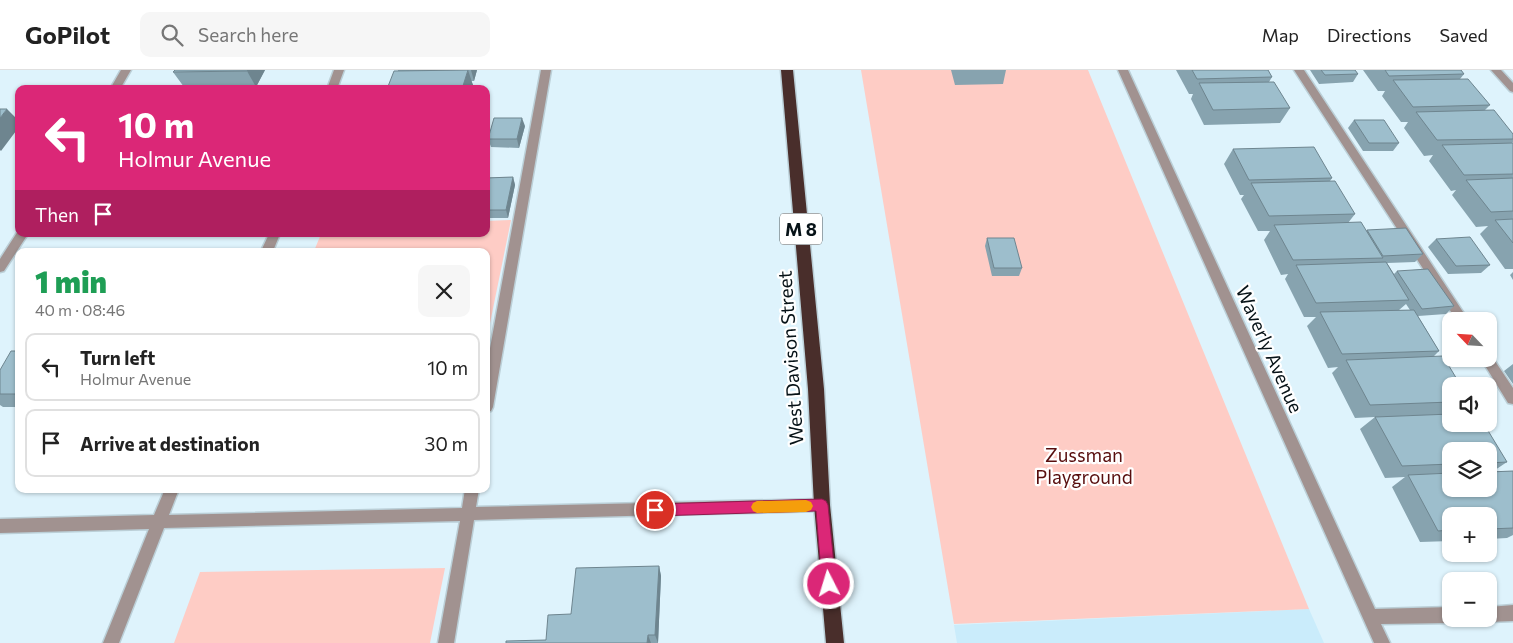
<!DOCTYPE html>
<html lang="en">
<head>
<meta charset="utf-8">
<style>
  :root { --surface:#fff; --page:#f6f6f6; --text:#222; --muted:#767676; --line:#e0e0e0 }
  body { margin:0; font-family:Commissioner,sans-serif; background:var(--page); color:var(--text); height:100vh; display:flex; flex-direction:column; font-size:19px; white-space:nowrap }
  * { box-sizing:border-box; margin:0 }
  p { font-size:16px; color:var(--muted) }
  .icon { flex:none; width:28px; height:28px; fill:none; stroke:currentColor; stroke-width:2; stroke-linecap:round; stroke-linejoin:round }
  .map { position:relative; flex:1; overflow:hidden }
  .sheet { position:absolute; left:15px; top:178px; width:475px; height:245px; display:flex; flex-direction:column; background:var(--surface); border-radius:10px; box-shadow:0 1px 4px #0004 }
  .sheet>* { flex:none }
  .hud { position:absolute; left:15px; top:15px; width:475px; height:152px; border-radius:10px; box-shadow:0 1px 4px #0004; background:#db2777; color:#fff; overflow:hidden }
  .needle { width:32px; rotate:295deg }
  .fabs { position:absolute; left:1442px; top:242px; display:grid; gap:10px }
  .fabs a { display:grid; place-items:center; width:55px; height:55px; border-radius:10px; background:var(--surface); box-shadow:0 1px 4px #0004; font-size:25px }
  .pin { position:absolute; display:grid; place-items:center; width:42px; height:42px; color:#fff; margin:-21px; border:2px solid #fff; border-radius:50%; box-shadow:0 1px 5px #0007 }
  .me { position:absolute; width:55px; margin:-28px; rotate:355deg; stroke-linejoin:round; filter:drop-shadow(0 0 4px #0008) }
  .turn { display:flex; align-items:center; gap:18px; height:105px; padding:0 20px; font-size:22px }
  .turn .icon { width:65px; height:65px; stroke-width:2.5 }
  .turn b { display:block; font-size:35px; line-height:42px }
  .then { display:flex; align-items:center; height:48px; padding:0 20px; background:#0003; gap:10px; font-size:19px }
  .round { display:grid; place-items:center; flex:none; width:52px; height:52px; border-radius:10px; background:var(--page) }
  .summary { display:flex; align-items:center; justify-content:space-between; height:85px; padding:0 20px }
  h1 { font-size:30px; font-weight:800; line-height:38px; color:#1e9e55 }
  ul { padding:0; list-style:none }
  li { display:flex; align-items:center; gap:15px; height:68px; margin:0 10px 8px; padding:0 10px; border:2px solid var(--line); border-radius:10px }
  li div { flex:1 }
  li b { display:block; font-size:19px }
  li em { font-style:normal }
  header { display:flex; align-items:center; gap:30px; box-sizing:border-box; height:70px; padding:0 25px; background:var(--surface); border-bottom:1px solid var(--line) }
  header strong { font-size:24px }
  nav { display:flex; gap:28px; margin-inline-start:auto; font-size:18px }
  .search { width:350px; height:45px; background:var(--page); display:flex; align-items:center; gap:12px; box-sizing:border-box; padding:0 18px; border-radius:10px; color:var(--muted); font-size:19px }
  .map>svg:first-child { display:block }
  .built { fill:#caecfb }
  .green { fill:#feccc5 }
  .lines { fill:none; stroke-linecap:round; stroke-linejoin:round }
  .minor-casing { stroke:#bbcfd7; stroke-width:3 }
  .highway-casing { stroke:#bbcfd7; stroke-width:3 }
  .minor { fill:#a19290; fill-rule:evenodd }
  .highway { fill:#492e2b; fill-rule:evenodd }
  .wall { fill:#87a3af; fill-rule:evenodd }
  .shaded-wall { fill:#6e858f }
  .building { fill:#9dbecc; stroke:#6e858f }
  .route { fill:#db2777; stroke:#8e194d }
  .slow { fill:#f59e0b }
  .labels { text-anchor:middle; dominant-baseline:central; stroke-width:4.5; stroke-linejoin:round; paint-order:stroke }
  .shield { fill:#fff; stroke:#51595d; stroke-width:1 }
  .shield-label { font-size:18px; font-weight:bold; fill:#061217 }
  .street-label { font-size:19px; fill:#061217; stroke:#fff }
  .park-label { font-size:19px; fill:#580e0e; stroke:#fff }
</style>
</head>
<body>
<header>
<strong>GoPilot</strong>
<div class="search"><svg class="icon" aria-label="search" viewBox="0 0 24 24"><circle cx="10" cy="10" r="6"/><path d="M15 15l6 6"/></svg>Search here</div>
<nav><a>Map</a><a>Directions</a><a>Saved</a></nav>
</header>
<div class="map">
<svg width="1513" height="573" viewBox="0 0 1513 573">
  <rect width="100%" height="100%" fill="#def3fc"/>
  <!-- built -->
  <path class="built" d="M1309,539L1324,573H957L954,555Z"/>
  <!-- green -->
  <path class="green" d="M861,0H1088L1309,539L954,554Z
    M511,150L486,273V181H314L321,164H486V151Z
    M445,498L430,573H174L200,502Z"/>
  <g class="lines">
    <!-- minor casing -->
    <g class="minor-casing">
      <path id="minor" d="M121,0H131L120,19H110Z
        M334,0H344L337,19H327Z
        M541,0H551L493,337L491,341L486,342V300Z
        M1118,0H1128L1375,539L1451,537V549H1457L1456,550L1451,553L1381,554L1390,573H1374Z
        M1294,0H1304L1469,251H1457Z
        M1491,0H1501L1513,13V22L1510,21Z
        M18,161L19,164H28L4,201L0,202V189Z
        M269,164H280L273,181H261Z
        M1489,284L1491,285L1513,318V334L1508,333L1481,289H1489Z
        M165,419H179L169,445L462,438L465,419H479L476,437L822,429L827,430L829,435L827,440L822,441L474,450L454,573H438L460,451L164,458L119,573H103L149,459L0,463V449L154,445Z
        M1513,535V551L1489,552L1484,549H1489V537Z"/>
    </g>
    <!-- highway casing -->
    <g class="highway-casing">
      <path id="highway" d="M781,0H793L824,319L830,435L844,573H826L814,435L808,319Z"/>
    </g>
    <!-- minor -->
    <use href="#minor" class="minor"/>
    <!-- highway -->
    <use href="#highway" class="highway"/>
  </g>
  <!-- wall -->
  <path class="wall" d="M175,0H265L256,17H184L173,2Z
    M398,0H477L474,11H471L473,15L472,19H387L398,1Z
    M951,0H1006L1003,14L955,15Z
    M1176,0H1268L1272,7L1269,12L1290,38L1280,53L1204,55L1191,29L1193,24H1189Z
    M1310,0H1355L1358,4L1353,12L1319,14Z
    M1363,0H1461L1464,4L1460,9L1490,35L1484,41L1513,64V72L1512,73H1513V199H1505L1480,164L1488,156L1476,157L1452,125L1456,120L1451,121L1429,91L1433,85L1424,86L1404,58L1408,52H1401L1382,26L1385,21H1378Z
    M1354,50L1399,73L1393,81H1363L1348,58Z
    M525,56L519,78L491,77L488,69Z
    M1233,79L1332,108L1330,111L1355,144L1348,153L1366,161L1367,160L1423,184L1415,192L1387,193L1394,204L1397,201L1454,236L1446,244L1418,246L1439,281L1433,287L1451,316V354L1507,392L1492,402L1513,401V465L1507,468L1489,469V446H1451V471L1420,472L1392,417L1405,407L1385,408L1360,359L1375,347L1355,348L1332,303L1338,297L1328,298L1307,256L1316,247H1304L1285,209L1288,204L1281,205L1264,170L1270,161H1258L1241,129L1244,125H1240L1224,94ZM1406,234L1410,240H1399ZM1451,381H1489V419H1451Z
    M513,107L515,115L508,148H486V108Z
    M987,168L1022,198L1019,206H992L985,176Z
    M1436,169L1490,195L1481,203L1448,204L1428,177Z
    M1513,202V210L1510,205Z
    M19,281V337H3L0,335V300Z
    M1513,294V314L1504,301Z
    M659,496L661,506L658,573H506L546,570L571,544Z"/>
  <!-- shaded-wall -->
  <path class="shaded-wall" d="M248,0H265L256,17L247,1Z
    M468,0L473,15L472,19H462Z
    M471,0H477L474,11Z
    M7,39L19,51V57L1,81L0,80V48Z
    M522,48L525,56L519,78L517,69Z
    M513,107L515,115L508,148L506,140Z
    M659,496L661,506L658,573L655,565Z
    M648,565L651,573H647Z"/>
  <!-- building -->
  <path class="building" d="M175,0H248L247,1L173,2Z
    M468,0L462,19H387L394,1Z
    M1192,0H1268L1272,7L1197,9Z
    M1321,0H1355L1358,4L1325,5Z
    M1385,0H1461L1464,4L1389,6Z
    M1468,9L1490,35L1413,37L1393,10Z
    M1274,12L1290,38L1213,40L1199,13Z
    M0,39H7L0,48Z
    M1494,40L1513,64V69L1437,70L1416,42Z
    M494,48H522L517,69H488Z
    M1354,50H1384L1399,73H1369Z
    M1513,73V104L1464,105L1442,75Z
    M1314,77L1332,108L1249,110L1233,79Z
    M513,107L506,140H486V108Z
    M1513,108V141L1491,142L1466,110Z
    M1335,111L1355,144L1269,146L1251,113Z
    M1513,149V173L1495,150Z
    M1361,152L1383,188L1293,190L1274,155Z
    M1406,158L1423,184L1383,186L1367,160Z
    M1470,167L1490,195L1456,196L1436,169Z
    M987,168H1014L1022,198H994Z
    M1386,192L1409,230L1316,233L1296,195Z
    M1428,199L1454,236L1422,239L1397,201Z
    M1414,240L1439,281L1342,284L1320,242Z
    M11,281H19V324H0V300Z
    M1443,286L1461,316H1451V332L1370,335L1346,290Z
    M1451,344V354H1484L1507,392L1489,393V381H1451V394L1402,396L1375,347Z
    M1513,401V458L1489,459V446H1451V460L1438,461L1408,405L1451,403V419H1489V402Z
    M659,496L655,565H648L647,573H506V571L546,570L548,545L571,544L576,498Z"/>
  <!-- route -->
  <path class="route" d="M822,429L826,431L828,435L836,514L834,519L829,521L824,519L822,514L816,441L655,446L651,444L649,440L651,436L655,434Z"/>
  <!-- slow -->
  <path class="slow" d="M806,430L811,432L813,436L811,440L806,442L757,443L753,441L751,437L753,433L757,431Z"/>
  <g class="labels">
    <!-- shield labels -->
    <rect class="shield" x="780" y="143.5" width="42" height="31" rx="4"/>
    <g class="shield-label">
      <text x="801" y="159">M 8</text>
    </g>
    <!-- street labels -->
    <g class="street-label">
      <text transform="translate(1270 279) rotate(66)">Waverly Avenue</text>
      <text transform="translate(790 288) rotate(-94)">West Davison Street</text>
    </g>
    <!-- park labels -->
    <g class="park-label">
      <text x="1084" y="384">Zussman<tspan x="1084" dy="22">Playground</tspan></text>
    </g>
  </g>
</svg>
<div class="fabs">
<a><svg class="needle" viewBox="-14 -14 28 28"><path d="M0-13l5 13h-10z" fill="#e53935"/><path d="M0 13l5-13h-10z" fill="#767676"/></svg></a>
<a><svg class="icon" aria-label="sound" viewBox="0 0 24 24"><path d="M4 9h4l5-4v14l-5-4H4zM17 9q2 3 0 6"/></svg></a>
<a><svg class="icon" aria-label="layers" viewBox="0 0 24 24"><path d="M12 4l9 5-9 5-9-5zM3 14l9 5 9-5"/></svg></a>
<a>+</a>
<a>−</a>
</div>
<div class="pin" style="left:655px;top:440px;background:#d93025"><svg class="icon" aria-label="arrive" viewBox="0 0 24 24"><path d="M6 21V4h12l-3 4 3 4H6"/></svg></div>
<svg class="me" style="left:829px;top:514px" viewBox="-20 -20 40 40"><circle r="17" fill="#db2777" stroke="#fff" stroke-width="3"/><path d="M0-11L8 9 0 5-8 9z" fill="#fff"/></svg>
<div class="hud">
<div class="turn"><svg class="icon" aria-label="left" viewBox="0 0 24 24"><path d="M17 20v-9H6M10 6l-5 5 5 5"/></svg><div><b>10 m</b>Holmur Avenue</div></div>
<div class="then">Then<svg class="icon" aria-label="arrive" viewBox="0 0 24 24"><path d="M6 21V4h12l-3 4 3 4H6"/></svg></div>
</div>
<section class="sheet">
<div class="summary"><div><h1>1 min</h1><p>40 m · 08:46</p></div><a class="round"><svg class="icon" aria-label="close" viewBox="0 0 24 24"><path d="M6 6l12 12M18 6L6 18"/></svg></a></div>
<ul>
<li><svg class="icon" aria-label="left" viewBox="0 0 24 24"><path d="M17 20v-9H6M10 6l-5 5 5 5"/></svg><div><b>Turn left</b><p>Holmur Avenue</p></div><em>10 m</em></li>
<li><svg class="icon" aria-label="arrive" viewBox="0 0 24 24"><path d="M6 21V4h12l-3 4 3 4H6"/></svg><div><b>Arrive at destination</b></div><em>30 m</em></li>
</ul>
</section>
</div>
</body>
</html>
